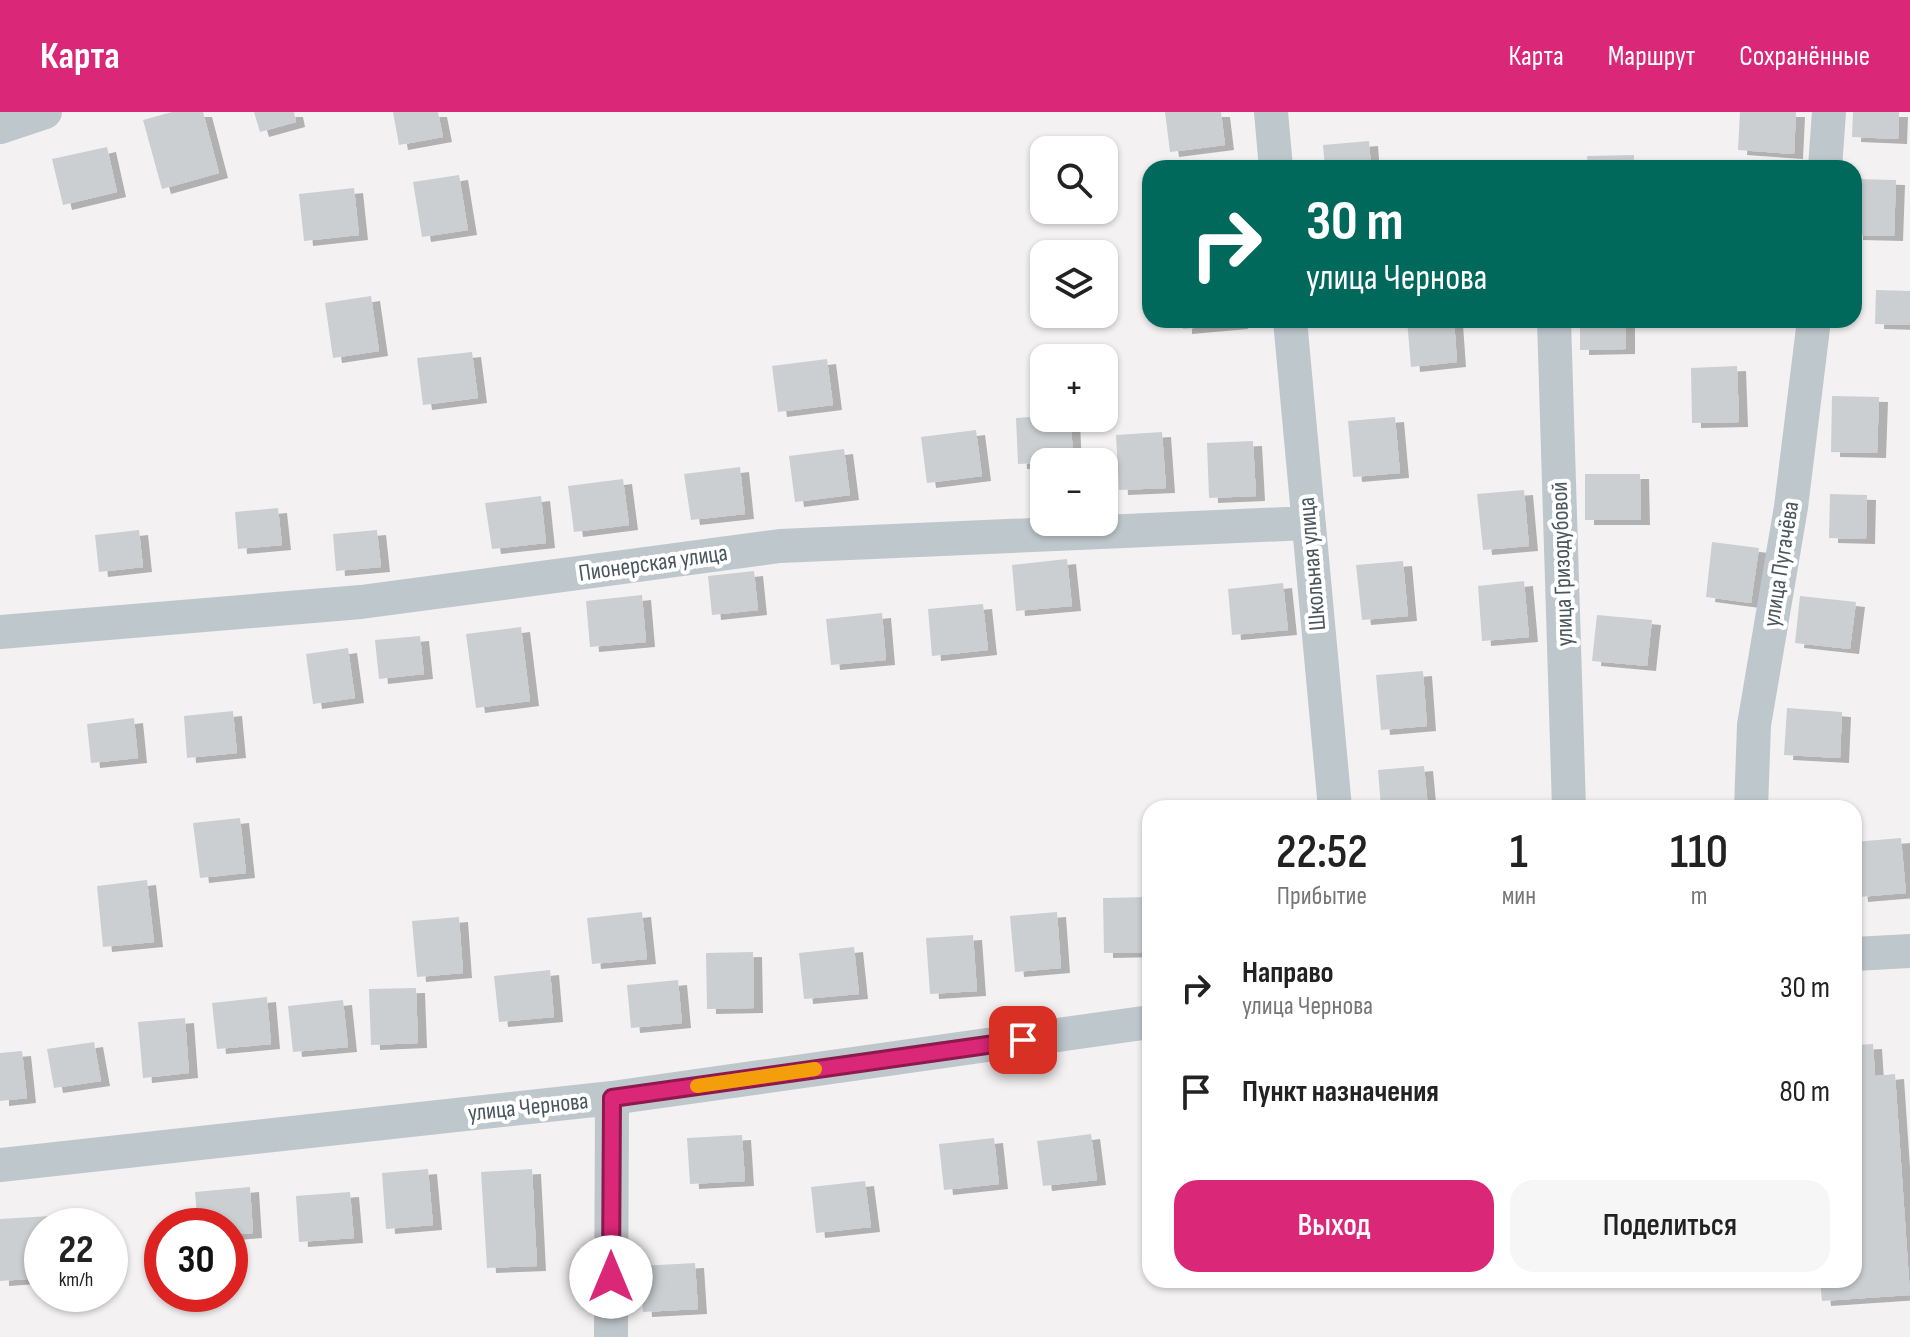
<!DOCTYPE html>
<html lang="ru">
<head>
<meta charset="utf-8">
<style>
  :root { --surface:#fff; --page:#f6f6f6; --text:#222; --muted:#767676; --accent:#db2777 }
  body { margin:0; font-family:"Sofia Sans Condensed",sans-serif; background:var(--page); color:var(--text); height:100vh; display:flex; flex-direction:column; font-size:30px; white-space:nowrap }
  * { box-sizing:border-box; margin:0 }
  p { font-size:26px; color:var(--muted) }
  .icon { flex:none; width:44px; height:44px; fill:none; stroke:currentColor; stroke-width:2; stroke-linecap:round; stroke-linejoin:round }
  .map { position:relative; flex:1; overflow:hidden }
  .details { position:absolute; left:1142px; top:688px; width:720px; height:488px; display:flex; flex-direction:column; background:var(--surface); border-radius:24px; box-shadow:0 2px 6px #0004 }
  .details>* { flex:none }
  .guide { position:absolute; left:1142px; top:48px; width:720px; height:168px; border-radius:24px; box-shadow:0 2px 6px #0004; background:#00695c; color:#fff; overflow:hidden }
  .buttons { position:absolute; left:1030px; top:24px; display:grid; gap:16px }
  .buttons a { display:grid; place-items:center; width:88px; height:88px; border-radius:16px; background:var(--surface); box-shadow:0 2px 6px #0004; font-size:40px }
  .speed { position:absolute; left:24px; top:1096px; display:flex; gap:16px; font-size:40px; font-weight:700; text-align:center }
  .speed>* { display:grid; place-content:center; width:104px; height:104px; border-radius:50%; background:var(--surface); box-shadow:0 2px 6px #0004; line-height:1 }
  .speed small { font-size:20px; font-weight:400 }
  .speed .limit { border:12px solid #d22; background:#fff; color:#111 }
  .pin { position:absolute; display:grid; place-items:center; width:68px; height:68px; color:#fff; margin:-34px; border-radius:16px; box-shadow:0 4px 12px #0006 }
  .me { position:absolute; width:88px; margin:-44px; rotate:0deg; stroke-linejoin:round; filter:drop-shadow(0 0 6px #0008) }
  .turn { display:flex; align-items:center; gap:28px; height:168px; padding:0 32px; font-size:36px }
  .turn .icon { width:104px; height:104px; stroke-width:2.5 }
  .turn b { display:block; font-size:56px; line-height:68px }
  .eta { display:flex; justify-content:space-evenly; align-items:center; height:136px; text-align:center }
  .eta b { font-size:48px; font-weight:600; line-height:56px }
  .button { display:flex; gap:16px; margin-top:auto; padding:16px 32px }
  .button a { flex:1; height:92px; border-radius:24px; background:var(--accent); color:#fff; font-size:32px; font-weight:600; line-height:92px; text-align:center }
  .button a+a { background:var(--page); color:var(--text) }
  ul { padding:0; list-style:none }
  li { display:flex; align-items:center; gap:24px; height:104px; padding:0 32px }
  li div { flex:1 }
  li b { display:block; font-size:30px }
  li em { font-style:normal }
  header { display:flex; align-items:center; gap:48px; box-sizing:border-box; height:112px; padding:0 40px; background:var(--accent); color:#fff }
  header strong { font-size:38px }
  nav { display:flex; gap:44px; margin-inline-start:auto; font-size:28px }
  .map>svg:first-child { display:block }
  .building { fill:#cbcfd2; filter:url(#shadow) }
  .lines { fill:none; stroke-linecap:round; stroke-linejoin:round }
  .minor { stroke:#bec7cc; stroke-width:34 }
  .route-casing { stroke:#8e194d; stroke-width:20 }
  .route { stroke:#db2777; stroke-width:14 }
  .slow { stroke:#f59e0b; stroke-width:14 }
  .labels { text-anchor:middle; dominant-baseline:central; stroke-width:8; stroke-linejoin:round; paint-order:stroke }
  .street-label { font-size:24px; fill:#4a575d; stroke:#fff }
</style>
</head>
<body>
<header>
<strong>Карта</strong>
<nav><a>Карта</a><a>Маршрут</a><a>Сохранённые</a></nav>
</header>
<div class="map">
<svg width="1910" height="1225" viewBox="0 0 1910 1225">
  <defs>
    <filter id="shadow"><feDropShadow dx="9" dy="5" stdDeviation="0" flood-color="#0004"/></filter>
  </defs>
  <rect width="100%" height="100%" fill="#f3f1f1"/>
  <!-- building -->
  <path class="building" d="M172,0H203L219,61L162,77L143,8Z
    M254,0H294L296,10L260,20Z
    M393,0H438L443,25L399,33Z
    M1165,0H1221L1225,33L1170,40Z
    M1740,0H1796L1794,42L1738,38Z
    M1853,0H1899L1898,27L1852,25Z
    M1369,29L1371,56H1325L1323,33Z
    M107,35L117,80L63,93L52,47Z
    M1634,43V56H1588L1587,44Z
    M459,63L468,118L422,125L413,70Z
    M1854,67L1896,68L1894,124L1854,123Z
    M354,76L359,123L304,129L299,82Z
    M1876,178L1910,179V213L1875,212Z
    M371,184L379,239L333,246L325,191Z
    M1183,208H1238L1239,212L1183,217Z
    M1407,208H1454L1457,250L1411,255Z
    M1580,208H1626V237L1580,238Z
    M472,240L478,286L423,293L417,246Z
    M827,247L833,293L778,300L772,254Z
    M1737,254L1739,310L1692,311L1691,256Z
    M1832,284L1879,285L1877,341L1831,340Z
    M1044,304L1071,306L1073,349L1018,352L1016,306Z
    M1395,305L1400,361L1353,365L1348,309Z
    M976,318L982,364L927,371L921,325Z
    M1162,320L1166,376L1119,378L1116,323Z
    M1253,329L1256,384L1209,386L1207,331Z
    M844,337L850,383L795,390L789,344Z
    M740,355L745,402L691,408L684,362Z
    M1585,362H1640L1641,408H1585Z
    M623,367L629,413L574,420L568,374Z
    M1524,378L1529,434L1483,438L1477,382Z
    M1830,382L1867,383L1866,427L1829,426Z
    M541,384L546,431L492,437L485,391Z
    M278,396L282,433L238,437L235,400Z
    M139,418L143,455L99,460L95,423Z
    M377,418L381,455L336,459L333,422Z
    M1712,430L1759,436L1751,491L1706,485Z
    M1067,447L1072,494L1016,499L1012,453Z
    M1403,449L1408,504L1362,508L1356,453Z
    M754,459L758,498L712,503L708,464Z
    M1524,469L1529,525L1482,529L1478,474Z
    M1283,471L1288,518L1232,523L1228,477Z
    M642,483L646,530L590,535L586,489Z
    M1800,484L1856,490L1850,537L1795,531Z
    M983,492L988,538L932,544L928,497Z
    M882,501L886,548L831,553L826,507Z
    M1597,503L1652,508L1647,554L1592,549Z
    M521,515L530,589L476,596L466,522Z
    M420,524L424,562L379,567L375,528Z
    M348,536L355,586L313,592L306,542Z
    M1423,559L1427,614L1381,618L1376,563Z
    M1787,596L1842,600L1840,646L1784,643Z
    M233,599L237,641L187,646L184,604Z
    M134,606L138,646L91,651L87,612Z
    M1424,654L1428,696H1381L1378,658Z
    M240,706L246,761L200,766L193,711Z
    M1901,726L1906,781L1859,785L1854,730Z
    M147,768L154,830L103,835L97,774Z
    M1149,785L1150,840L1104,841L1103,786Z
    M642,800L647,847L592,852L587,806Z
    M1057,800L1061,856L1015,860L1010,804Z
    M459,805L463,861L417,865L412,809Z
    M973,823L977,879L930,882L926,826Z
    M854,835L859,882L804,887L799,841Z
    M753,840L754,896L707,897L706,841Z
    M550,858L554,905L499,910L494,864Z
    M678,868L682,911L631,916L627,873Z
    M416,876L418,931L371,933L369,877Z
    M267,885L271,932L217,937L212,891Z
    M343,888L348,935L293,940L288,894Z
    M185,906L189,961L143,966L138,910Z
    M94,930L101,969L54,976L47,937Z
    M1873,932L1875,964L1895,962L1910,1183L1822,1189L1820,1168H1854V1138H1860V1123L1854,1124V1101H1858L1854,933Z
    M22,939L27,986L0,989V941Z
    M1091,1022L1097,1068L1043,1074L1037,1029Z
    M742,1023L745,1069L690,1072L687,1026Z
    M994,1026L999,1072L944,1078L939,1032Z
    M428,1057L433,1113L386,1117L382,1061Z
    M532,1057L537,1154L487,1156L481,1060Z
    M865,1069L871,1115L816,1121L811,1075Z
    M250,1075L253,1121L230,1123V1114H198L195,1080Z
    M350,1080L354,1126L299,1130L296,1084Z
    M50,1104L51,1114H42V1166L0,1169V1107Z
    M695,1151L698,1197L643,1200L640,1154Z"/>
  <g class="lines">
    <!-- minor -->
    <path class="minor" d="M1271,0L1276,56
      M0,15L45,0
      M1825,56L1829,0
      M1290,208L1335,696
      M1554,208L1569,696
      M0,520L361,490L780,434L1308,411
      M1751,696L1754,613L1791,395L1814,208
      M1854,842L1910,839
      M0,1053L612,986L1150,910
      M611,1225L612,986"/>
  </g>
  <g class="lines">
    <!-- route casing -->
    <g class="route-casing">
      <path id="route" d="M611,1165L612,986L1023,928"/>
    </g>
    <!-- route -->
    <use href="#route" class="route"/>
    <!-- slow -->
    <path class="slow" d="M697,974L815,957"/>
  </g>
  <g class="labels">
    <!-- street labels -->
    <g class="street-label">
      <text transform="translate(653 451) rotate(-8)">Пионерская улица</text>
      <text transform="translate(1312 452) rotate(-95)">Школьная улица</text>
      <text transform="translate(1562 452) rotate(-92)">улица Гризодубовой</text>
      <text transform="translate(1781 452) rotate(-81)">улица Пугачёва</text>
      <text transform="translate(528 995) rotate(-6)">улица Чернова</text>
    </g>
  </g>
</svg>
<div class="buttons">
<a><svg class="icon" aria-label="search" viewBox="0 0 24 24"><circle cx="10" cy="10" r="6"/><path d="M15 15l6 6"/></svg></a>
<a><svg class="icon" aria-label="layers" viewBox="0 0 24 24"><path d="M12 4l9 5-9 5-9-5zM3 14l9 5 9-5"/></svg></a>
<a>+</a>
<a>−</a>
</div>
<div class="speed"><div>22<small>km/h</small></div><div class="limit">30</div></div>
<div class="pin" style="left:1023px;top:928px;background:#d93025"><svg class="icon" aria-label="arrive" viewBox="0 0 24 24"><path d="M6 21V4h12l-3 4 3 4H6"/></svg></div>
<svg class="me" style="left:611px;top:1165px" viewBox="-20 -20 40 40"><circle r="19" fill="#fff"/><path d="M0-13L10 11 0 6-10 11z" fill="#db2777"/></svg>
<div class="guide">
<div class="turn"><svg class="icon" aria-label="right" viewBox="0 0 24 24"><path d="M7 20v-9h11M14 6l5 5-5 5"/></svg><div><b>30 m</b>улица Чернова</div></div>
</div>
<section class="details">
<div class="eta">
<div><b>22:52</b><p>Прибытие</p></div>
<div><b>1</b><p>мин</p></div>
<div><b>110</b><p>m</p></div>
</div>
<ul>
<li><svg class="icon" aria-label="right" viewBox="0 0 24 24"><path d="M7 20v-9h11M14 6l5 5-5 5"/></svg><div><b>Направо</b><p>улица Чернова</p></div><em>30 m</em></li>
<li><svg class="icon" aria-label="arrive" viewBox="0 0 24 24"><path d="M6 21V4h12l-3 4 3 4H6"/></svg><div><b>Пункт назначения</b></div><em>80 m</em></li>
</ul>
<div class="button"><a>Выход</a><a>Поделиться</a></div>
</section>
</div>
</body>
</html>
